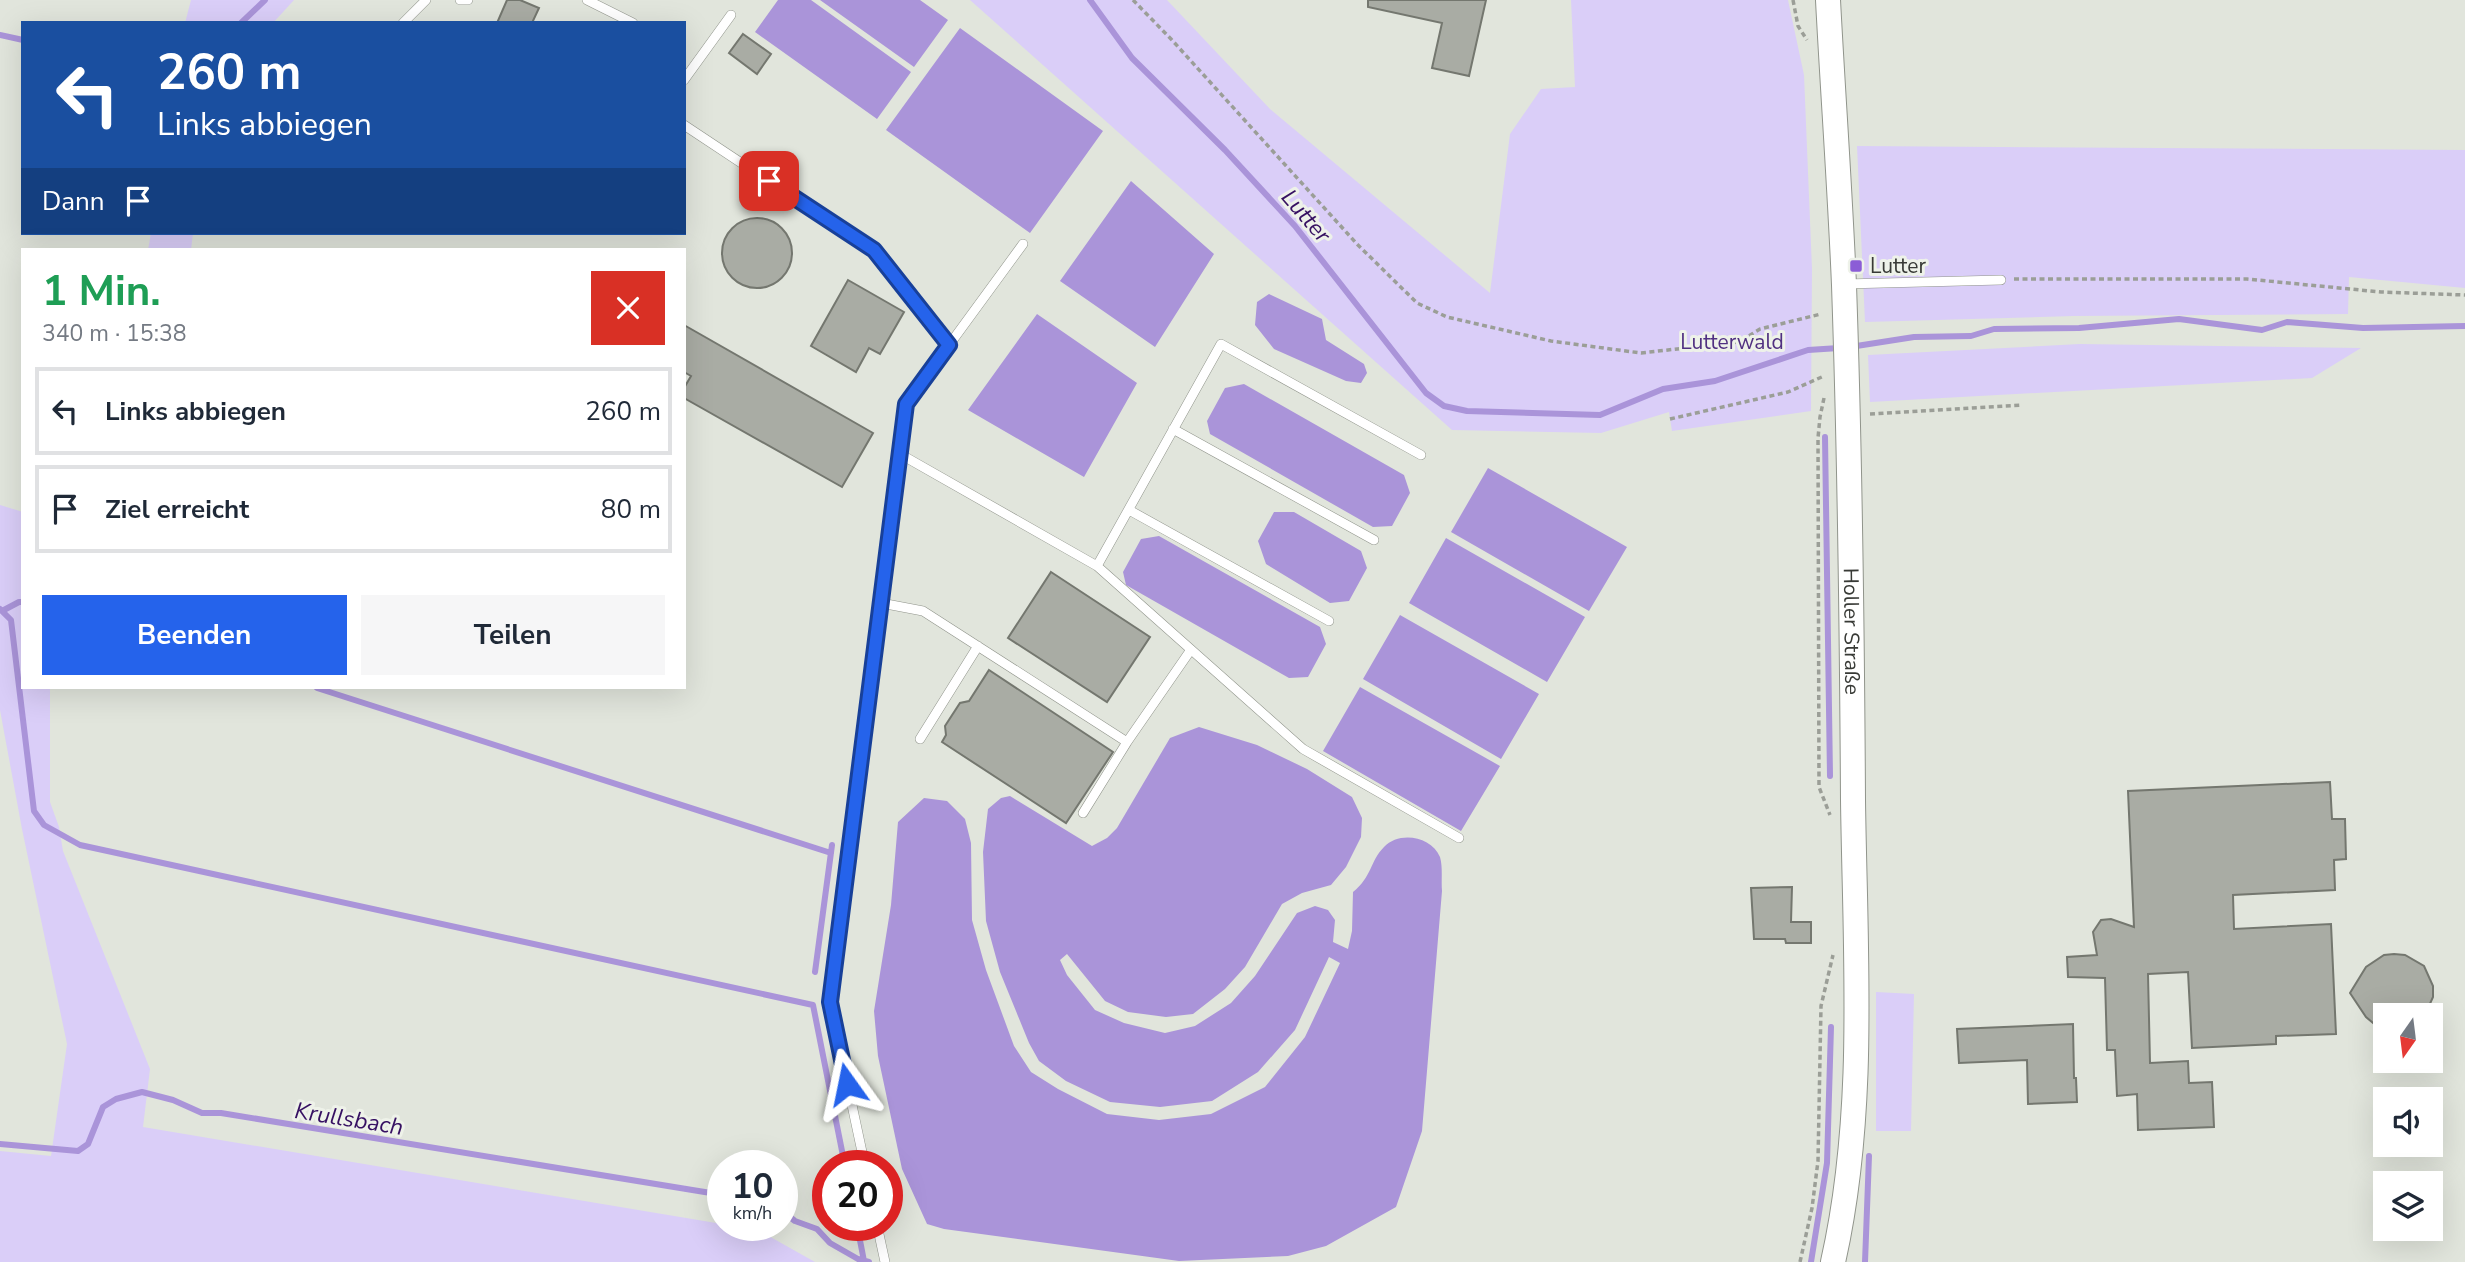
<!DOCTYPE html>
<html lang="de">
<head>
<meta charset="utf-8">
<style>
  :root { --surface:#fff; --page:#f6f6f7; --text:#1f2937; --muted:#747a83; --line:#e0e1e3; --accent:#2563eb }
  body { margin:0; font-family:"Nunito Sans",sans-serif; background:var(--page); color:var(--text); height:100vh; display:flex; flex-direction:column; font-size:26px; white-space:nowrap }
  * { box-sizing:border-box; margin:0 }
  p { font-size:23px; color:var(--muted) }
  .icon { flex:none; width:38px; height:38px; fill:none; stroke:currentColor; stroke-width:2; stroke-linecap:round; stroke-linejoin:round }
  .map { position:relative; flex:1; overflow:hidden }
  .sheet { position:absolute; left:21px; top:248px; width:665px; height:441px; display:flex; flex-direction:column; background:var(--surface); border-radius:0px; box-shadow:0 7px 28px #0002 }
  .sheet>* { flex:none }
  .banner { position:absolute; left:21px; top:21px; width:665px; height:214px; border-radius:0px; box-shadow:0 7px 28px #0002; background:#1a4fa0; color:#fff; overflow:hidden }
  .needle { width:46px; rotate:194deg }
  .controls { position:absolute; left:2373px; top:1003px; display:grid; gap:14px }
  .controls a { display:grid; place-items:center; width:70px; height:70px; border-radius:0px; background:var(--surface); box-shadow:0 7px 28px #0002; font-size:35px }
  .speed { position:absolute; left:707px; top:1150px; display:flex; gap:14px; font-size:35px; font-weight:700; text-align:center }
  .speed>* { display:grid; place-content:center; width:91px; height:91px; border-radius:50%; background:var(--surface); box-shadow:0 7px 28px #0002; line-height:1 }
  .speed small { font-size:18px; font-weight:400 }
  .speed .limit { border:10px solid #d22; background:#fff; color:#111 }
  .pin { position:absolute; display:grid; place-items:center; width:60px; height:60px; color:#fff; margin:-30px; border-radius:14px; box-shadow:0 4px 10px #0006 }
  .me { position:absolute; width:77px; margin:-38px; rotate:348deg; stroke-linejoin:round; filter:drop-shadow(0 0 5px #0008) }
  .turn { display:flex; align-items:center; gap:24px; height:147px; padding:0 21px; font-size:32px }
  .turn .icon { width:91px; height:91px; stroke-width:2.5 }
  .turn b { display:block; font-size:49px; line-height:60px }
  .then { display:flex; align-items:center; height:66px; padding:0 21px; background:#0003; gap:14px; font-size:26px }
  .round { display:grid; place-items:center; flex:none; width:74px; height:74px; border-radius:0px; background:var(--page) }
  .summary { display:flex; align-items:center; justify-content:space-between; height:119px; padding:0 21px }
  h1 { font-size:42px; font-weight:700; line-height:52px; color:#1e9e55 }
  .action { display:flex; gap:14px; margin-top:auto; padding:14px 21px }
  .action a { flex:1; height:80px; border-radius:0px; background:var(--accent); color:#fff; font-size:28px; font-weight:700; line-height:80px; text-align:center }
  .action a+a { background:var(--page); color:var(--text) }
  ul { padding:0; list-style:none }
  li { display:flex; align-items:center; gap:21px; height:88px; margin:0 14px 10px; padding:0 7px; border:4px solid var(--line); border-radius:0px }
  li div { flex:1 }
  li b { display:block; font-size:26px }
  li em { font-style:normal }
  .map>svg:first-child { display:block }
  .green { fill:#dacef8 }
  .water { fill:#aa94d9 }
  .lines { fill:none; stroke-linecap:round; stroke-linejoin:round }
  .stream { stroke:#aa94d9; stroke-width:6 }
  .building { fill:#a9aca4; stroke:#74776f; stroke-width:2 }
  .lane-casing { stroke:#90948b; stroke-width:10 }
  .secondary-casing { stroke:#90948b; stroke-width:26 }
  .path { stroke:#9b9e97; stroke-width:3.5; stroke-dasharray:5 3.5; stroke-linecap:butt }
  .lane { stroke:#fff; stroke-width:9 }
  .secondary { stroke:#fff; stroke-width:24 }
  .route-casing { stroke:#184099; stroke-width:18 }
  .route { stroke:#2563eb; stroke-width:12 }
  .poi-dot { fill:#8b5dd6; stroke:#eef2e9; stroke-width:2.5 }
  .labels { text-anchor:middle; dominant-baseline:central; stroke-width:6; stroke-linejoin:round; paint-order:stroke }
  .poi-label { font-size:21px; fill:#383a36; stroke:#eef2e9; text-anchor:start }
  .park-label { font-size:21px; fill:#503081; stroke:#eef2e9 }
  .street-label { font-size:21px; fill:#383a36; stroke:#eef2e9 }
  .water-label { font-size:23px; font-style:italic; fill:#361062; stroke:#eef2e9 }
</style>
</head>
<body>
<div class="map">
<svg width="2465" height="1262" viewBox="0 0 2465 1262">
  <rect width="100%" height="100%" fill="#e1e5dc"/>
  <!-- green -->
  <path class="green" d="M191,0H294L273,23H185Z
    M970,0H1167L1270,109L1490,293L1510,134L1541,89L1575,87L1571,0H1788L1804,75L1812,269L1811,411L1672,431L1669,412L1601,433L1452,430Z
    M1857,146L2465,150V288L2349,277L2348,314L2074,316L1865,322Z
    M151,233H193L191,250H148Z
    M2080,344L2361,348L2312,378L1870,402L1868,355Z
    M0,505L23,512V688H50V802L59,827L63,851L150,1069L143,1127L758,1230L815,1262H0V1151L51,1156L67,1044L22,829L0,710Z
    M1876,992L1914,994L1911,1131H1876Z"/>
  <!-- water -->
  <path class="water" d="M778,0H811L911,72L877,119L755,32Z
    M820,0H920L948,20L914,67Z
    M960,28L1103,131L1030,233L886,130Z
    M1131,181L1214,254L1155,347L1060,281Z
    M1269,294L1322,319L1326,340L1364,364L1367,373L1361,383L1346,381L1274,349L1255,325L1257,302Z
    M1037,314L1137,383L1084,477L968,410Z
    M1244,384L1404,475L1410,493L1392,526L1373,527L1210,434L1207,421L1225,388Z
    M1488,468L1627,547L1589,611L1451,532Z
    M1274,512H1294L1361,551L1367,568L1349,601L1330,603L1266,564L1258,541Z
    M1159,536L1320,627L1326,644L1308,677L1289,678L1126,585L1123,572L1141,539Z
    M1446,538L1585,617L1547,682L1409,603Z
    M1400,615L1539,694L1501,759L1363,679Z
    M1360,687L1500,766L1461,831L1323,751Z
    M1199,727L1257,745L1307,769L1352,797L1362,818L1361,837L1346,867L1331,885L1302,893L1282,904L1245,967L1225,989L1193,1014L1166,1017L1128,1012L1105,1001L1067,954L1060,960L1067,975L1095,1010L1124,1023L1165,1033L1195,1026L1231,1003L1255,976L1297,913L1315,906L1328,910L1335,920L1333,942L1348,949L1352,931L1353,892C1372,877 1370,861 1384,847C1399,831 1431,836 1440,857C1443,867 1441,881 1442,891L1422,1131L1396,1207L1326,1246L1288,1256L1179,1261L944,1229L927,1224L902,1169L878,1056L874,1011L891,905L898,822L924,798L947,801L965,819L971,843L972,920L986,970L1014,1046L1031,1072L1058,1089L1107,1114L1159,1120L1211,1114L1265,1087L1305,1037L1340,963L1329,957L1295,1030L1258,1072L1212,1101L1160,1107L1110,1102L1066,1081L1039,1061L1029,1043L1000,972L986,921L983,852L988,809L1001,798L1010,796L1092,846L1107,838L1117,828L1170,738Z"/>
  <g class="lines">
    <!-- stream -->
    <path class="stream" d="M1090,0L1132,58L1225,150L1295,226L1426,393L1444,406L1467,411L1600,415L1663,389L1715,381L1808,350L1839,348
      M241,23L265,0
      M0,35L23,40
      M1850,347L1914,337L1971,336L1994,329L2079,328L2179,319L2262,330L2287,322L2363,328L2465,326
      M1825,437L1830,776
      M0,609L11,620L34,811L44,825L80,845L813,1005L845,1166
      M2,611L19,602H23
      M317,688L831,853
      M815,972L832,845
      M0,1144L78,1151L88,1144L103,1107L116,1099L142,1092L173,1100L202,1113H221L723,1195
      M782,1211L795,1221L817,1229L830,1243L858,1259L869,1262
      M857,1225L864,1261
      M1811,1262L1827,1163L1831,1027
      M1865,1262L1869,1156"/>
  </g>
  <!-- building -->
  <path class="building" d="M507,0H520L539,8L532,23H497Z
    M1368,0H1486L1469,76L1432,68L1442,23L1368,7Z
    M743,34L771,54L757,74L729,53Z
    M722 253a35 35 0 1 1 70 0a35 35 0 1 1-70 0Z
    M848,280L904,312L880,354L869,348L856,372L811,346Z
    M684,325L873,433L842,487L684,398V388L691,376L684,372Z
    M1051,572L1150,637L1107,702L1008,638Z
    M989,670L1113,752L1066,823L942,742L946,735L945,726L960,703L969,701Z
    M2330,782L2332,819H2345L2346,859L2334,860L2335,890L2233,895L2234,929L2331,924L2336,1034L2276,1036V1044L2192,1048L2188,972L2148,974L2150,1063L2188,1061L2189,1083L2212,1082L2214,1127L2138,1130L2137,1094L2117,1096L2115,1050H2107L2105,978L2068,977L2067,957L2097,955L2093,932L2101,920L2111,919L2134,927L2128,791Z
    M1792,887L1791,922H1811V943H1786L1785,939H1754L1751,888Z
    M2394,954L2405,955L2424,966L2433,986V997L2425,1015H2385V1033L2366,1017L2350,993L2366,967L2384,955Z
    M2073,1024L2074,1078H2076L2077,1102L2028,1104L2027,1060L1959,1063L1957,1029Z"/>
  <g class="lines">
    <!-- lane casing -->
    <g class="lane-casing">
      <path id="lane" d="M460,0H468
        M587,0L633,23
        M403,23L426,0
        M684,80L731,15
        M684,125L874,251L949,345
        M1845,284L2001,280
        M1173,429L1374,540
        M900,454L1097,566L1303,749L1459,838
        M1129,510L1329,621
        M1097,566L1221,344L1421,455
        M881,603L923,611L1127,742
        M920,739L978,646
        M1083,813L1127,742L1190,651
        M865,1166L830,1002L906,404L1023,244
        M877,1225L885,1262"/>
    </g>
    <!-- secondary casing -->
    <g class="secondary-casing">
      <g id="secondary">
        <path id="s1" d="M1828,0C1833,95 1840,190 1844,285C1850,457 1852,628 1853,800C1855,953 1867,1111 1833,1262"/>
      </g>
    </g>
    <!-- path -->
    <path class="path" d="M1133,0L1171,39L1357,244L1417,303L1447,317L1551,341L1641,353L1739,342L1760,329L1821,314
      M1793,0L1798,26L1807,40
      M2014,279H2247L2381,292L2465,295
      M1824,398L1820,417L1818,438L1819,787L1830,815
      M1870,414L2022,405
      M1670,419L1788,392L1824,376
      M1800,1262L1812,1208L1818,1161L1821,1006L1833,955"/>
    <!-- lane -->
    <use href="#lane" class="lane"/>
    <!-- secondary -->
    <use href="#secondary" class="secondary"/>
  </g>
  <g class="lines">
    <!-- route casing -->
    <g class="route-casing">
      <path id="route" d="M769,181L874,250L949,345L906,404L830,1002L847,1084"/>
    </g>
    <!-- route -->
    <use href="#route" class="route"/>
  </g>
  <!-- markers -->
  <rect class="poi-dot" x="1849" y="259" width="14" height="14" rx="3.5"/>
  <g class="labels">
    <!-- poi labels -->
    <g class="poi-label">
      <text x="1870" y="266">Lutter</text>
    </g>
    <!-- park labels -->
    <g class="park-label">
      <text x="1732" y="342">Lutterwald</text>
    </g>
    <!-- street labels -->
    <g class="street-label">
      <text stroke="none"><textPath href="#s1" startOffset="632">Holler Straße</textPath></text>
    </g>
    <!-- water labels -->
    <g class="water-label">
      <text transform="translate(1306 216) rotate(49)">Lutter</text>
      <text transform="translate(349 1119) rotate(9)">Krullsbach</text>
    </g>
  </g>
</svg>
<div class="controls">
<a><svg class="needle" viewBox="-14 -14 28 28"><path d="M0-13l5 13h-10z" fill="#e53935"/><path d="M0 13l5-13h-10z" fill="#747a83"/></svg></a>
<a><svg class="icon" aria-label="sound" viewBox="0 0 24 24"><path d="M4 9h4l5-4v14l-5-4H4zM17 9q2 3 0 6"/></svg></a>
<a><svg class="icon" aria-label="layers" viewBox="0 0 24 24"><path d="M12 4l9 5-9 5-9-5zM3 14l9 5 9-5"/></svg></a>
</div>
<div class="speed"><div>10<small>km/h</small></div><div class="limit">20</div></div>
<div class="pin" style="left:769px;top:181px;background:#d93025"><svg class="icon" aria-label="arrive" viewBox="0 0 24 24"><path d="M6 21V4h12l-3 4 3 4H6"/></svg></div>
<svg class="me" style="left:847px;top:1084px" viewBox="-20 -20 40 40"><path d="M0-17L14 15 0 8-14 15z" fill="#2563eb" stroke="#fff" stroke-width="4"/></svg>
<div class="banner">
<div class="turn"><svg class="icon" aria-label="left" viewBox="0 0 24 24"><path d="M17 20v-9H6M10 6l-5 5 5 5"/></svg><div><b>260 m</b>Links abbiegen</div></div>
<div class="then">Dann<svg class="icon" aria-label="arrive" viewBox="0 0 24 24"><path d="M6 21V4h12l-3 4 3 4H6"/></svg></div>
</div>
<section class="sheet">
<div class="summary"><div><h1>1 Min.</h1><p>340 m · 15:38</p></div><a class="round" style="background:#d93025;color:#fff"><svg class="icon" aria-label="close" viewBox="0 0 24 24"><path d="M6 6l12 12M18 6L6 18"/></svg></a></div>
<ul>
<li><svg class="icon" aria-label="left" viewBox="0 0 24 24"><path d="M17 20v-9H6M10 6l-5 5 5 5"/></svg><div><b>Links abbiegen</b></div><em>260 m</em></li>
<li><svg class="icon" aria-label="arrive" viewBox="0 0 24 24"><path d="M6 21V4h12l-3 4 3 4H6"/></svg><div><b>Ziel erreicht</b></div><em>80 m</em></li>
</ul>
<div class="action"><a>Beenden</a><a>Teilen</a></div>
</section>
</div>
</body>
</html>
